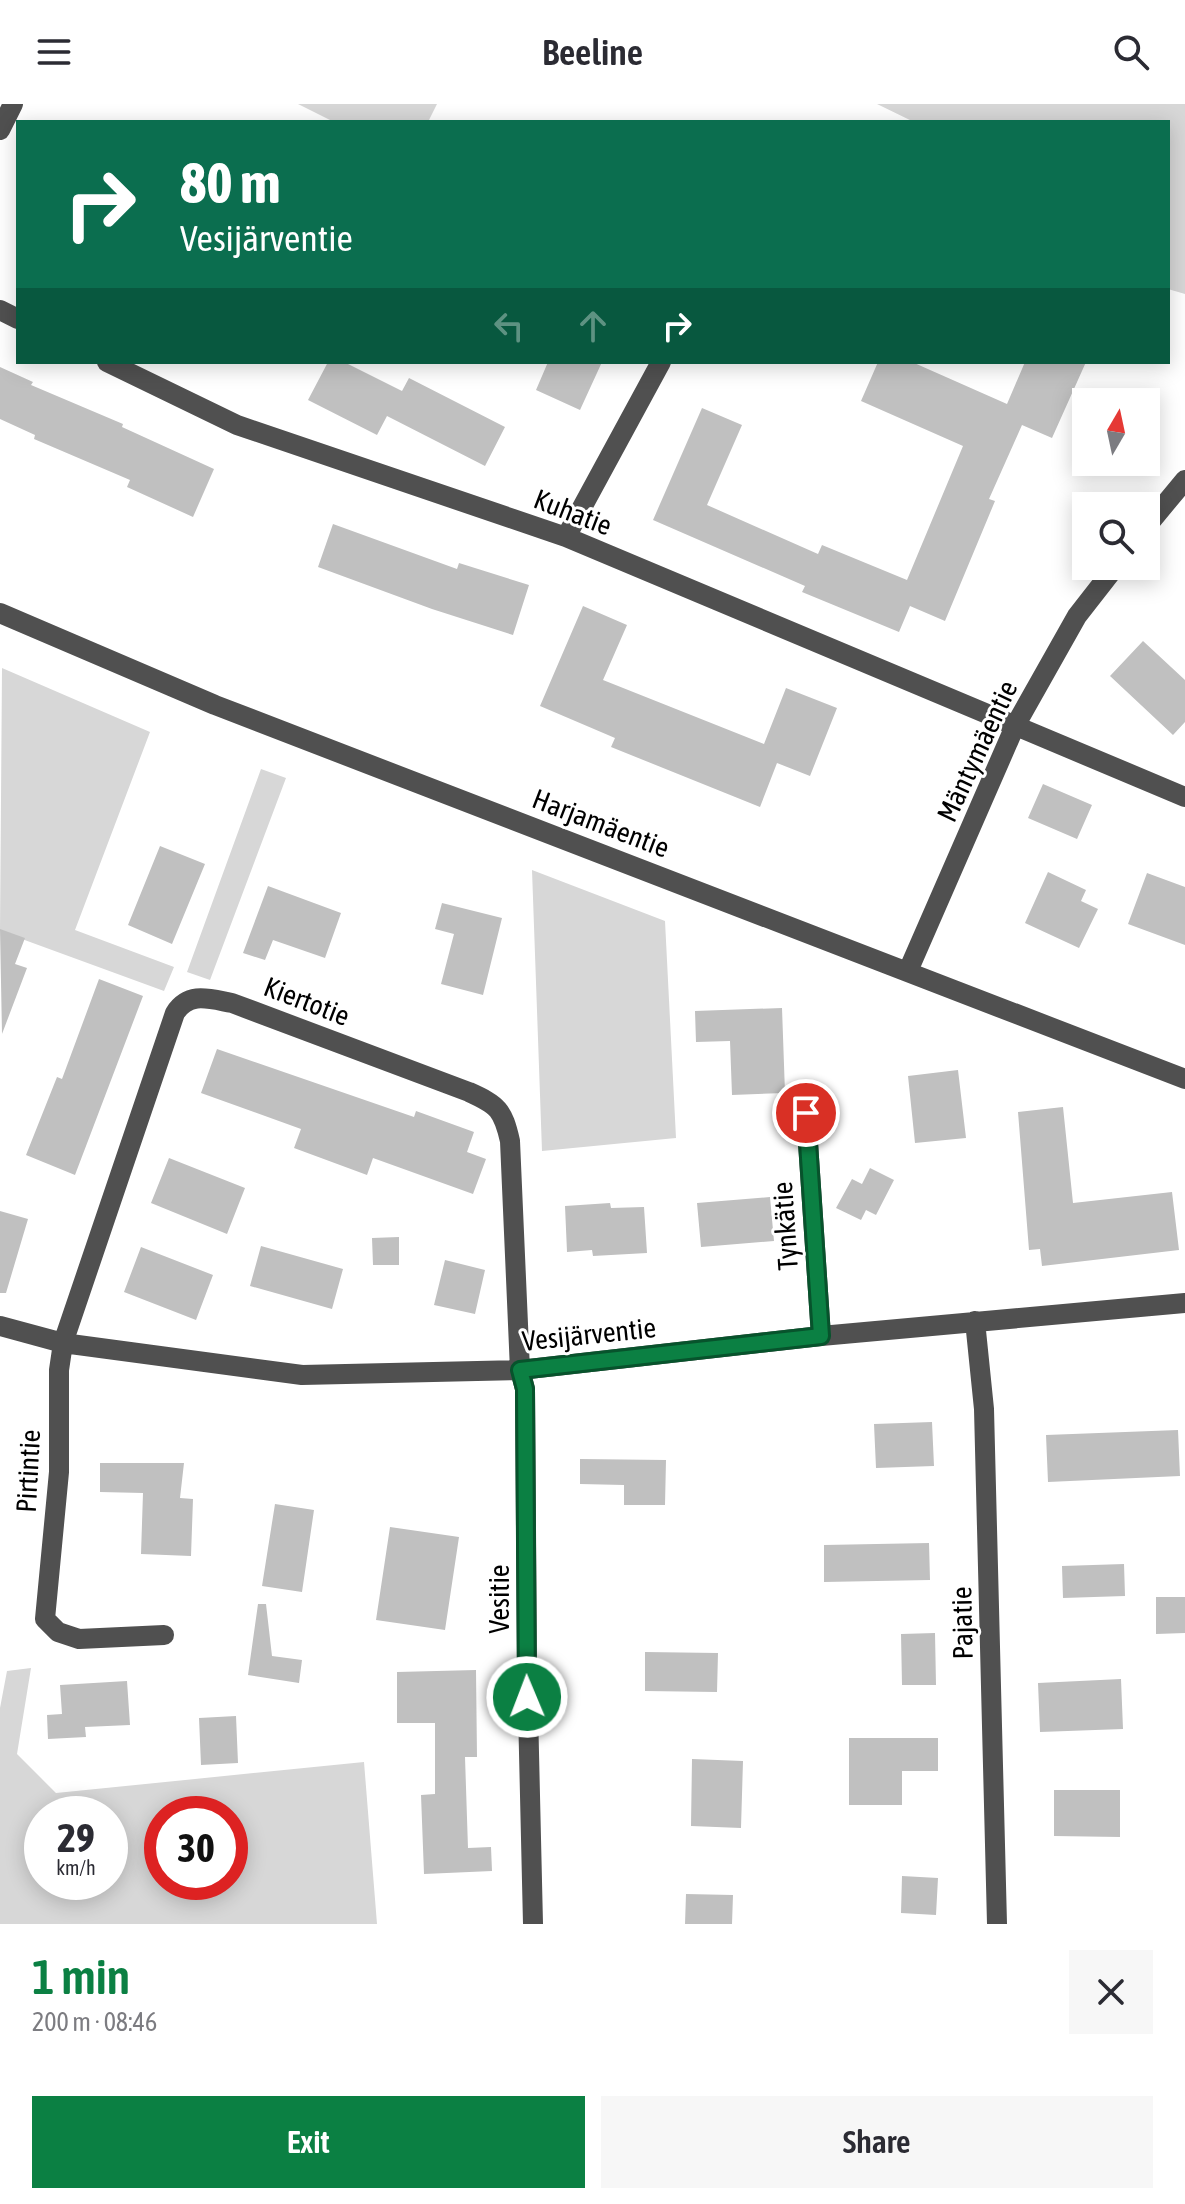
<!DOCTYPE html>
<html lang="en">
<head>
<meta charset="utf-8">
<style>
  :root { --surface:#fff; --page:#f7f7f7; --text:#2b2b33; --muted:#7c7c81; --accent:#0b8043 }
  body { margin:0; font-family:"Asap Condensed",sans-serif; background:var(--page); color:var(--text); height:100vh; display:flex; flex-direction:column; font-size:30px; white-space:nowrap }
  * { box-sizing:border-box; margin:0 }
  p { font-size:26px; color:var(--muted) }
  .icon { flex:none; width:44px; height:44px; fill:none; stroke:currentColor; stroke-width:2; stroke-linecap:round; stroke-linejoin:round }
  .map { position:relative; height:1820px; overflow:hidden }
  .side { display:flex; flex-direction:column; background:var(--surface); flex:1 }
  .side>* { flex:none }
  .banner { position:absolute; left:16px; top:16px; width:1154px; height:244px; border-radius:0px; box-shadow:0 4px 20px #0003; background:#0b6e4f; color:#fff; overflow:hidden }
  .needle { width:52px; rotate:9deg }
  .controls { position:absolute; left:1072px; top:284px; display:grid; gap:16px }
  .controls a { display:grid; place-items:center; width:88px; height:88px; border-radius:0px; background:var(--surface); box-shadow:0 4px 20px #0003; font-size:40px }
  .speed { position:absolute; left:24px; top:1692px; display:flex; gap:16px; font-size:40px; font-weight:700; text-align:center }
  .speed>* { display:grid; place-content:center; width:104px; height:104px; border-radius:50%; background:var(--surface); box-shadow:0 4px 20px #0003; line-height:1 }
  .speed small { font-size:20px; font-weight:400 }
  .speed .limit { border:12px solid #d22; background:#fff; color:#111 }
  .pin { position:absolute; display:grid; place-items:center; width:68px; height:68px; color:#fff; margin:-34px; border:4px solid #fff; border-radius:50%; box-shadow:0 2px 8px #0007 }
  .me { position:absolute; width:88px; margin:-44px; rotate:359deg; stroke-linejoin:round; filter:drop-shadow(0 0 6px #0008) }
  .turn { display:flex; align-items:center; gap:28px; height:168px; padding:0 32px; font-size:36px }
  .turn .icon { width:104px; height:104px; stroke-width:2.5 }
  .turn b { display:block; font-size:56px; line-height:68px }
  .lanes { display:flex; align-items:center; height:76px; padding:0 32px; background:#0003; justify-content:center; gap:40px; direction:ltr }
  .lanes .off { opacity:.35 }
  .round { display:grid; place-items:center; flex:none; width:84px; height:84px; border-radius:0px; background:var(--page) }
  .head { display:flex; align-items:center; justify-content:space-between; height:136px; padding:0 32px }
  h1 { font-size:48px; font-weight:600; line-height:60px; color:var(--accent) }
  .cta { display:flex; gap:16px; margin-top:auto; padding:16px 32px }
  .cta a { flex:1; height:92px; border-radius:0px; background:var(--accent); color:#fff; font-size:32px; font-weight:600; line-height:92px; text-align:center }
  .cta a+a { background:var(--page); color:var(--text) }
  header { display:flex; justify-content:space-between; align-items:center; height:104px; padding:0 32px; background:var(--surface); font-size:36px; font-weight:600 }
  .map>svg:first-child { display:block }
  .green { fill:#d7d7d7; fill-rule:evenodd }
  .building { fill:#c0c0c0 }
  .lines { fill:none; stroke-linecap:round; stroke-linejoin:round }
  .minor { stroke:#505050; stroke-width:20 }
  .route-casing { stroke:#07532c; stroke-width:20 }
  .route { stroke:#0b8043; stroke-width:14 }
  .labels { text-anchor:middle; dominant-baseline:central; stroke-width:6; stroke-linejoin:round; paint-order:stroke }
  .street-label { font-size:28px; fill:#000; stroke:#fff }
</style>
</head>
<body>
<header><svg class="icon" aria-label="menu" viewBox="0 0 24 24"><path d="M4 6h16M4 12h16M4 18h16"/></svg>Beeline<svg class="icon" aria-label="search" viewBox="0 0 24 24"><circle cx="10" cy="10" r="6"/><path d="M15 15l6 6"/></svg></header>
<div class="map">
<svg width="1185" height="1820" viewBox="0 0 1185 1820">
  <rect width="100%" height="100%" fill="#fff"/>
  <!-- green -->
  <path class="green" d="M298,0H437L428,18H334Z
    M877,0H1185V190L1168,185V18H914Z
    M2,564L150,628L75,826L174,863L164,887L0,827Z
    M261,665L286,674L210,876L187,868Z
    M532,766L665,817L676,1034L542,1047Z
    M31,1564L17,1650L56,1689L364,1658L377,1820H0V1604L7,1567ZM42,1710H110V1778H42ZM162,1710H230V1778H162Z"/>
  <!-- building -->
  <path class="building" d="M328,258H344L402,287L409,274L505,323L485,362L387,312L377,331L308,296Z
    M548,258H602L580,306L536,286Z
    M878,258H912L1007,300L1025,258H1086L1052,334L1022,321L989,395L995,397L945,517L910,502L899,528L802,488L805,482L653,416L702,304L742,321L707,401L818,450L822,441L907,476L963,342L861,297Z
    M0,263L33,278L31,281L123,320L122,323L214,365L193,413L127,383L130,376L34,335L35,331L0,315Z
    M333,420L457,465L459,459L529,481L513,531L432,505L318,463Z
    M583,502L627,521L603,576L764,640L786,584L837,604L810,672L777,659L760,703L611,643L615,634L540,602Z
    M1143,537L1185,576V618L1173,631L1110,572Z
    M1043,680L1092,701L1077,735L1028,714Z
    M160,742L205,760L172,840L128,821Z
    M1048,768L1086,786L1081,797L1098,805L1079,844L1025,819Z
    M1147,769L1185,783V841L1128,820Z
    M268,782L341,809L325,854L273,836L265,856L243,849Z
    M442,799L502,814L483,891L441,880L454,830L435,825Z
    M0,825L25,834L15,860L27,864L2,930Z
    M99,875L143,892L75,1071L26,1051L57,973L62,975Z
    M782,904L785,989L732,991L730,937L696,938L695,907Z
    M217,945L414,1013L416,1007L474,1028L467,1048L486,1055L473,1090L373,1054L367,1071L294,1044L301,1025L201,989Z
    M958,966L966,1034L915,1039L908,972Z
    M1063,1003L1073,1099L1172,1088L1179,1146L1042,1162L1040,1145L1029,1146L1018,1008Z
    M169,1054L245,1084L227,1130L151,1099Z
    M870,1064L894,1076L876,1111L866,1106L861,1116L836,1104L852,1075L862,1080Z
    M770,1093L774,1137L701,1143L697,1099Z
    M610,1099L611,1104L644,1103L647,1149L593,1152L592,1146L567,1148L565,1102Z
    M0,1107L28,1115L6,1189H0Z
    M399,1133V1161H373L372,1134Z
    M261,1142L343,1165L332,1205L250,1182Z
    M141,1143L213,1171L196,1216L124,1188Z
    M445,1156L485,1166L475,1210L434,1201Z
    M932,1318L934,1362L876,1364L874,1320Z
    M1178,1326L1180,1372L1048,1378L1046,1331Z
    M580,1355L666,1356L665,1401H624V1381L580,1380Z
    M100,1359H184L180,1394L193,1395L191,1452L141,1450L143,1389L100,1388Z
    M275,1400L314,1406L302,1488L262,1482Z
    M390,1423L459,1433L445,1526L376,1516Z
    M929,1439L930,1476L824,1478V1441Z
    M1124,1460L1125,1492L1063,1494L1062,1462Z
    M1156,1493H1185V1529L1156,1530Z
    M258,1500H266L272,1552L302,1556L299,1579L248,1571Z
    M935,1529L936,1581H902L901,1530Z
    M645,1548L718,1549L717,1588L645,1587Z
    M476,1566L477,1653H465L468,1744L491,1743L492,1767L424,1770L421,1691L435,1690V1619H397V1568Z
    M1121,1575L1123,1625L1040,1628L1038,1579Z
    M127,1577L130,1621L85,1623L86,1633L48,1635L47,1611L62,1610L60,1581Z
    M236,1612L238,1659L201,1661L199,1614Z
    M849,1634H938V1667H902V1701H849Z
    M692,1655L743,1657L741,1724L691,1722Z
    M1054,1686H1120V1733L1054,1732Z
    M902,1772L938,1774L936,1811L901,1809Z
    M686,1790L733,1791L732,1820H685Z"/>
  <g class="lines">
    <!-- minor -->
    <path class="minor" d="M0,26L13,0
      M0,206L18,215
      M107,258L237,321L566,433L1185,693
      M1146,423L1185,376
      M566,433L661,258
      M0,509L215,601L1185,975
      M908,867L1015,622L1077,512L1116,462
      M806,1009L821,1232
      M975,1217L984,1305L997,1820
      M0,1222L63,1239L302,1271L520,1266L821,1232L1185,1199
      M164,1531L79,1535L58,1528L45,1515L59,1368V1266L63,1239L175,909C189,887 210,895 232,899L469,988C498,1001 503,1006 510,1037L520,1266L525,1285L527,1563L533,1820"/>
  </g>
  <g class="lines">
    <!-- route casing -->
    <g class="route-casing">
      <path id="route" d="M527,1593L525,1285L520,1266L821,1232L806,1009"/>
    </g>
    <!-- route -->
    <use href="#route" class="route"/>
  </g>
  <g class="labels">
    <!-- street labels -->
    <g class="street-label">
      <text transform="translate(573 408) rotate(21)">Kuhatie</text>
      <text transform="translate(977 647) rotate(-65)">Mäntymäentie</text>
      <text transform="translate(601 719) rotate(21)">Harjamäentie</text>
      <text transform="translate(307 897) rotate(21)">Kiertotie</text>
      <text transform="translate(785 1122) rotate(-94)">Tynkätie</text>
      <text transform="translate(589 1230) rotate(-6)">Vesijärventie</text>
      <text transform="translate(28 1367) rotate(-87)">Pirtintie</text>
      <text transform="translate(499 1495) rotate(-90)">Vesitie</text>
      <text transform="translate(962 1519) rotate(-91)">Pajatie</text>
    </g>
  </g>
</svg>
<div class="controls">
<a><svg class="needle" viewBox="-14 -14 28 28"><path d="M0-13l5 13h-10z" fill="#e53935"/><path d="M0 13l5-13h-10z" fill="#7c7c81"/></svg></a>
<a><svg class="icon" aria-label="search" viewBox="0 0 24 24"><circle cx="10" cy="10" r="6"/><path d="M15 15l6 6"/></svg></a>
</div>
<div class="speed"><div>29<small>km/h</small></div><div class="limit">30</div></div>
<div class="pin" style="left:806px;top:1009px;background:#d93025"><svg class="icon" aria-label="arrive" viewBox="0 0 24 24"><path d="M6 21V4h12l-3 4 3 4H6"/></svg></div>
<svg class="me" style="left:527px;top:1593px" viewBox="-20 -20 40 40"><circle r="17" fill="#0b8043" stroke="#fff" stroke-width="3"/><path d="M0-11L8 9 0 5-8 9z" fill="#fff"/></svg>
<div class="banner">
<div class="turn"><svg class="icon" aria-label="right" viewBox="0 0 24 24"><path d="M7 20v-9h11M14 6l5 5-5 5"/></svg><div><b>80 m</b>Vesijärventie</div></div>
<div class="lanes"><svg class="icon off" aria-label="left" viewBox="0 0 24 24"><path d="M17 20v-9H6M10 6l-5 5 5 5"/></svg><svg class="icon off" aria-label="ahead" viewBox="0 0 24 24"><path d="M12 20V5M6 11l6-6 6 6"/></svg><svg class="icon" aria-label="right" viewBox="0 0 24 24"><path d="M7 20v-9h11M14 6l5 5-5 5"/></svg></div>
</div>
</div>
<section class="side">
<div class="head"><div><h1>1 min</h1><p>200 m · 08:46</p></div><a class="round"><svg class="icon" aria-label="close" viewBox="0 0 24 24"><path d="M6 6l12 12M18 6L6 18"/></svg></a></div>
<div class="cta"><a>Exit</a><a>Share</a></div>
</section>
</body>
</html>
